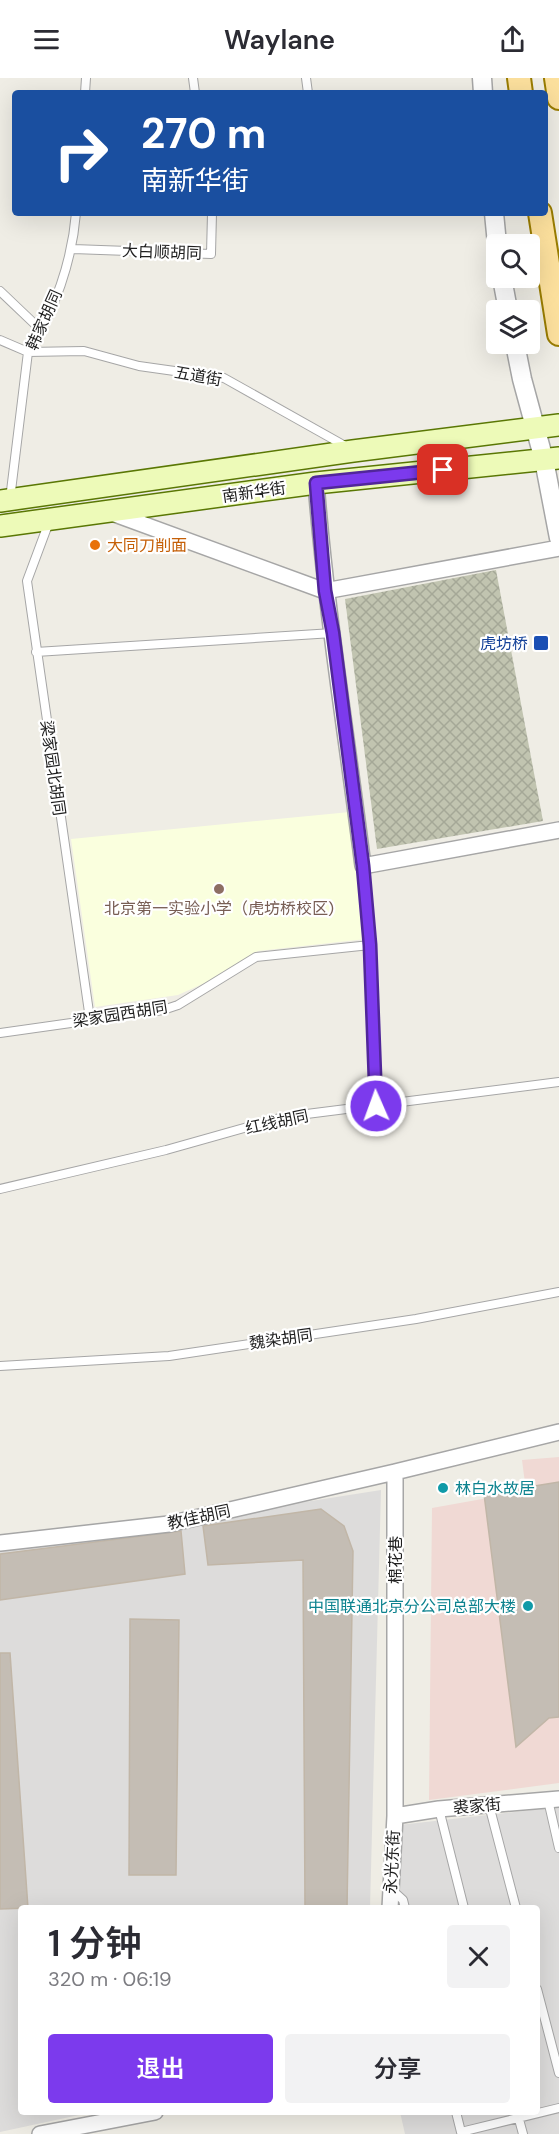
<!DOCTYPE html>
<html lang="zh">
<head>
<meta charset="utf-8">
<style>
  :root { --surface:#fff; --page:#f2f2f3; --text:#2b2b33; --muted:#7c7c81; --accent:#7c3aed }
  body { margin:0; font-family:"DM Sans","Noto Sans SC",sans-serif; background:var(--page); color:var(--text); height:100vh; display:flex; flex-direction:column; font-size:22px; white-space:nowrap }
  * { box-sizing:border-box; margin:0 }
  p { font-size:20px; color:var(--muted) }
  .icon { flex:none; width:33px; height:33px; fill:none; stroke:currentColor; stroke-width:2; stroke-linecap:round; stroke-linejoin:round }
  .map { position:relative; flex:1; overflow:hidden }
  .details { position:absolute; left:18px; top:1827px; width:522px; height:210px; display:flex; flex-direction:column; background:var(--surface); border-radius:6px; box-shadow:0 6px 24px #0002 }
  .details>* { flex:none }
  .banner { position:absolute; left:12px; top:12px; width:536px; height:126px; border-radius:6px; box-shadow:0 6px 24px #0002; background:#1a4fa0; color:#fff; overflow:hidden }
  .controls { position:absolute; left:486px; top:156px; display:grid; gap:12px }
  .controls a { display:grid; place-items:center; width:54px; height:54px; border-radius:6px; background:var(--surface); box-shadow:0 6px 24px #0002; font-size:30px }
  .pin { position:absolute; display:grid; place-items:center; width:51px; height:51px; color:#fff; margin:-26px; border-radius:12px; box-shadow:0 3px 9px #0006 }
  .me { position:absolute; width:66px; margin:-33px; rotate:358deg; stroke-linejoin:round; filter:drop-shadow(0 0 4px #0008) }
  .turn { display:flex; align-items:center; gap:21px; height:126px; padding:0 30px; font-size:27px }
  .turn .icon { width:78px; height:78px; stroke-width:2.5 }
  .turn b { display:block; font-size:42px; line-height:51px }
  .round { display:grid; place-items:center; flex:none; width:63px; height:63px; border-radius:6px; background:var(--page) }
  .summary { display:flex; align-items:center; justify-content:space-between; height:102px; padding:0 30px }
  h1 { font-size:36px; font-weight:600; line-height:45px }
  .cta { display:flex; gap:12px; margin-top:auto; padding:12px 30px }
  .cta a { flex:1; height:69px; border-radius:6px; background:var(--accent); color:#fff; font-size:24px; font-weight:600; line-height:69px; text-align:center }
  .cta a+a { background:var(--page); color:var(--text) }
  header { display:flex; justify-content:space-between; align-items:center; height:78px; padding:0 30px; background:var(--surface); font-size:27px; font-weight:600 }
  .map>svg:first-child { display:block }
  .residential { fill:#dddcdb }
  .commercial { fill:#f0d9d4 }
  .education { fill:#faffde }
  .construction { fill:url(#construction-cross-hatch) }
  .building { fill:#c4bdb4; stroke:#c1b6a7; stroke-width:1.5 }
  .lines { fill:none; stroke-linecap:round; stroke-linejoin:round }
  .service-casing { stroke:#a6a6a6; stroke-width:10 }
  .minor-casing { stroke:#a6a6a6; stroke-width:18 }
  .tertiary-casing { stroke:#a6a6a6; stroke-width:21 }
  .secondary-casing { stroke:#5a7704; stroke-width:24 }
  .primary-casing { stroke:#997c00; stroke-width:26 }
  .service { stroke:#fff; stroke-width:8 }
  .minor { stroke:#fff; stroke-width:15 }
  .tertiary { stroke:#fff; stroke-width:18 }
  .secondary { stroke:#edfab8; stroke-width:21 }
  .primary { stroke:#fce09d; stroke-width:22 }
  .route-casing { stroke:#51269a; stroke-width:15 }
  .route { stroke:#7c3aed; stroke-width:10 }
  .food-dot { fill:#e8710a; stroke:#fff; stroke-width:2 }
  .transit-dot { fill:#1a4fb4; stroke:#fff; stroke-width:2 }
  .education-dot { fill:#8d6e63; stroke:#fff; stroke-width:2 }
  .culture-dot { fill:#0f9aa8; stroke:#fff; stroke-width:2 }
  .labels { text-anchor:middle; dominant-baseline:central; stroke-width:4.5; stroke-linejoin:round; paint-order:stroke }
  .street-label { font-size:16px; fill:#1f1f1f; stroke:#fff }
  .food-label { font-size:16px; fill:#c56008; stroke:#fff; text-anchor:start }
  .transit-label { font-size:16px; fill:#164399; stroke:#fff; text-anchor:end }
  .education-label { font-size:16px; fill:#785e54; stroke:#fff }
  .culture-label { font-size:16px; fill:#0d838f; stroke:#fff; text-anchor:start }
</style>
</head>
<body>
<header><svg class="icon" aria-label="menu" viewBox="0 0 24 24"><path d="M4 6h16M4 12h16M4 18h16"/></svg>Waylane<svg class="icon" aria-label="share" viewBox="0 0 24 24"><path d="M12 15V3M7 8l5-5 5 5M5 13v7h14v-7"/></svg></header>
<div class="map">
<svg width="559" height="2056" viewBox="0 0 559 2056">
  <defs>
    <pattern id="construction-cross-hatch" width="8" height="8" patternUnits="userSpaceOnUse" patternTransform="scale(1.5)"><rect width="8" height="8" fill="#c1c4b0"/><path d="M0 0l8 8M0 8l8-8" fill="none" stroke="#a5a897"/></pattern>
  </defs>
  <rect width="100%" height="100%" fill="#efede5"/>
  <!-- residential -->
  <path class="residential" d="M381,1412L370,1830H21V2034H93L0,2054V1472Z
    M559,1729V2056H405L400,2034H537V1830H396L399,1747Z"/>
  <!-- commercial -->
  <path class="commercial" d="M559,1379V1705L429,1722L432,1430L526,1413L522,1382Z"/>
  <!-- education -->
  <path class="education" d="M350,734L366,861L258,873L209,903L178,917L95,929L71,761Z"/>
  <!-- construction -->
  <path class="construction" d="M496,492L543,743L377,771L345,521Z"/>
  <!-- building -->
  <path class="building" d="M559,1404V1639L549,1640L516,1669L484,1416Z
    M321,1431L344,1448L353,1473L347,1830H305L303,1482L208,1487L203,1448Z
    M181,1453L185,1496L0,1522V1476Z
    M130,1541L179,1542L176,1797H129Z
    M0,1575H10L28,1830L0,1831Z"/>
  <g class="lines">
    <!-- service casing -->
    <g class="service-casing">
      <path id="service" d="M193,0L195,15
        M306,0L308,15
        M85,15L86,0
        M73,171L211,176L212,135
        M0,213L42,253
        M0,262L28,274L84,273L139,288L224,300L347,369
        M10,421L28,274C55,233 72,183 76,135
        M49,444L27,503L90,941
        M36,574L333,555
        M363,788L370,867L376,1028
        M0,955L163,932L178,927L256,879L370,867
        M0,1111L166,1072L283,1039L559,1004
        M0,1288L169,1278L416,1241L559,1214
        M548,1722L559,1770
        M489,1727L516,1830
        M439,1731L464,1830
        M392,1812L403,1822L405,1830
        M537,1911L559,1995
        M456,2034L461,2054L559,2030
        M517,2034L523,2056"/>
    </g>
    <!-- minor casing -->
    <g class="minor-casing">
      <path id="minor" d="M316,405C326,533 347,660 363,788L559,752
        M112,435L325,513L559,470
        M0,1465L169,1446L395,1394
        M395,1738L439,1731L559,1721
        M390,1830L395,1738V1394L559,1354
        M40,2056L155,2034"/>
    </g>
    <!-- tertiary casing -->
    <g class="tertiary-casing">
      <path id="tertiary" d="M482,0L483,15
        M494,135L497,166
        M502,200L508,232
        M515,266L522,301L544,382L559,460"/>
    </g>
    <!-- secondary casing -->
    <g class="secondary-casing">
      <path id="secondary" d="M0,423L353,373L559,347
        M0,448L316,405L559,380"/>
    </g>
    <!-- primary casing -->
    <g class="primary-casing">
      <path id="primary" d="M519,0L521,15
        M556,0L559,20
        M540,135L559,256"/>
    </g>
    <!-- service -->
    <use href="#service" class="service"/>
    <!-- minor -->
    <use href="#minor" class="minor"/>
    <!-- tertiary -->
    <use href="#tertiary" class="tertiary"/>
    <!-- secondary -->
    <use href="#secondary" class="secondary"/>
    <!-- primary -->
    <use href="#primary" class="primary"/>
  </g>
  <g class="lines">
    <!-- route casing -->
    <g class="route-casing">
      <path id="route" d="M376,1028L370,867L363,788L333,555L325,513L316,405L443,392"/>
    </g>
    <!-- route -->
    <use href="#route" class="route"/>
  </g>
  <!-- markers -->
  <circle class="food-dot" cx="95" cy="467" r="6"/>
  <rect class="transit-dot" x="533" y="557" width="16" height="16" rx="3"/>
  <circle class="education-dot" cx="219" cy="811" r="6"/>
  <g class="culture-dot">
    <circle cx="443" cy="1410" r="6"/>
    <circle cx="528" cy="1528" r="6"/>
  </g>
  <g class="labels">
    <!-- street labels -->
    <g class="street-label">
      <text transform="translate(162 174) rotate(2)">大白顺胡同</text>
      <text transform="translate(44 242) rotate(-66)">韩家胡同</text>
      <text transform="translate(198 298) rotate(10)">五道街</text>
      <text transform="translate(254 414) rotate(-8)">南新华街</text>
      <text transform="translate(53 690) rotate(82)">梁家园北胡同</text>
      <text transform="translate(120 936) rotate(-9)">梁家园西胡同</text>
      <text transform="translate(277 1044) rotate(-12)">红线胡同</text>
      <text transform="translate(281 1261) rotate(-8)">魏染胡同</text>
      <text transform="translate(199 1439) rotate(-12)">教佳胡同</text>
      <text transform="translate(395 1482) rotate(-90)">棉花巷</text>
      <text transform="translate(477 1728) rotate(-5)">裘家街</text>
      <text transform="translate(392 1784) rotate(-87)">永光东街</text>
    </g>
    <!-- food labels -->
    <g class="food-label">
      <text x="107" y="467">大同刀削面</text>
    </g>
    <!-- transit labels -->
    <g class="transit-label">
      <text x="528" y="565">虎坊桥</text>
    </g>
    <!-- education labels -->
    <g class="education-label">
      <text x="219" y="830">北京第一实验小学（虎坊桥校区)</text>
    </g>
    <!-- culture labels -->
    <g class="culture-label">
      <text x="455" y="1410">林白水故居</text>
      <text x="516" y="1528" text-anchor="end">中国联通北京分公司总部大楼</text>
    </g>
  </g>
</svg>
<div class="controls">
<a><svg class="icon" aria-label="search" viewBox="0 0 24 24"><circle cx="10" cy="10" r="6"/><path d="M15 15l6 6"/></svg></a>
<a><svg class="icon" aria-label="layers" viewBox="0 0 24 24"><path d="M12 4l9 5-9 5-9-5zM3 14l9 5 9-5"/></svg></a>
</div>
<div class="pin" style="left:443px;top:392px;background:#d93025"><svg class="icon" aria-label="arrive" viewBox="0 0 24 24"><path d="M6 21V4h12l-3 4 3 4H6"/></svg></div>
<svg class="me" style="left:376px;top:1028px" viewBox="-20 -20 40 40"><circle r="17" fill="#7c3aed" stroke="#fff" stroke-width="3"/><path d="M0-11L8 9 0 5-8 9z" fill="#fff"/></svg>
<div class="banner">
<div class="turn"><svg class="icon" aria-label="right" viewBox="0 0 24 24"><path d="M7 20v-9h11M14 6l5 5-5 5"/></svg><div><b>270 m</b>南新华街</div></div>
</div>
<section class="details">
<div class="summary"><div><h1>1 分钟</h1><p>320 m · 06:19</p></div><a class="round"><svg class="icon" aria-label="close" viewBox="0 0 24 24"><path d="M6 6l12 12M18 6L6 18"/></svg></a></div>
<div class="cta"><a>退出</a><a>分享</a></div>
</section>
</div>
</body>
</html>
